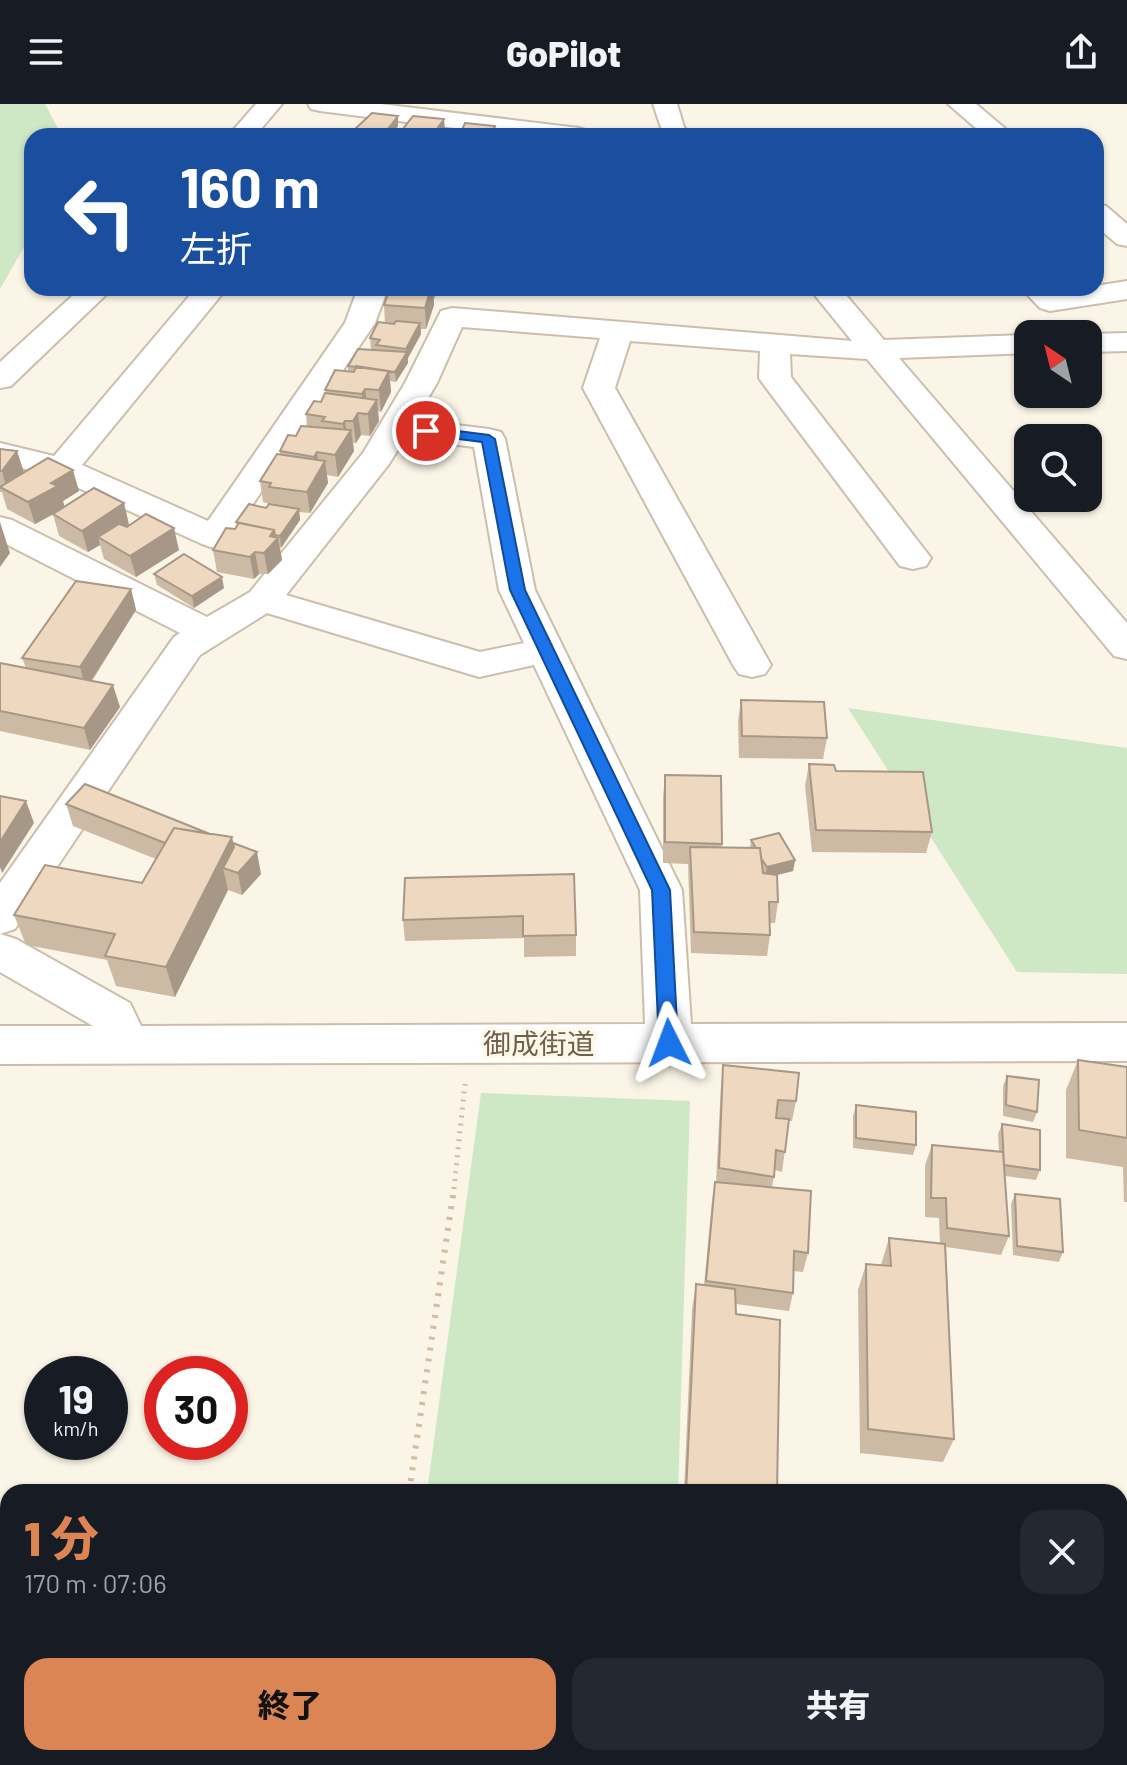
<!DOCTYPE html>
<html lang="ja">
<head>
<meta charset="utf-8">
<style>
  :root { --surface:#171b24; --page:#242831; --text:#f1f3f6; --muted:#9ea1a6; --accent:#db8554 }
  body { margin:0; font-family:Barlow,"Noto Sans JP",sans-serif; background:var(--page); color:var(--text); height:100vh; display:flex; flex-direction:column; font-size:30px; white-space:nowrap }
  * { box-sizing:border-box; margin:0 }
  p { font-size:26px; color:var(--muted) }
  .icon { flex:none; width:44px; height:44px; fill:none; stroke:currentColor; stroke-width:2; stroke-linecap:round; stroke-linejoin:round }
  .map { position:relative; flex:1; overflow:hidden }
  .panel { position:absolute; left:0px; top:1380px; width:1128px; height:282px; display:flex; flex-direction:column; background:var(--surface); border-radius:24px 24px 0 0; box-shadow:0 2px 6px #0004 }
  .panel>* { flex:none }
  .hud { position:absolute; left:24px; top:24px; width:1080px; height:168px; border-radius:24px; box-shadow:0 2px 6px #0004; background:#1a4fa0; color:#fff; overflow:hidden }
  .needle { width:52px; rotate:325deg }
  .fabs { position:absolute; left:1014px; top:216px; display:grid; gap:16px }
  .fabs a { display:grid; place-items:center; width:88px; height:88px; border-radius:16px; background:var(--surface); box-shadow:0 2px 6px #0004; font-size:40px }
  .speed { position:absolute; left:24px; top:1252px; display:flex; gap:16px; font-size:40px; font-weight:700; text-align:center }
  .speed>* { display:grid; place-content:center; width:104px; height:104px; border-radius:50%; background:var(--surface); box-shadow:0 2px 6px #0004; line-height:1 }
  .speed small { font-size:20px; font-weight:400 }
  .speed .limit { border:12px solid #d22; background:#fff; color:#111 }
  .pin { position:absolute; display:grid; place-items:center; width:68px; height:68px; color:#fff; margin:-34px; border:4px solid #fff; border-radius:50%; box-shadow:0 2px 8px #0007 }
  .me { position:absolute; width:88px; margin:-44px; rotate:357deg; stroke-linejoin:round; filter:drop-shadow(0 0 6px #0008) }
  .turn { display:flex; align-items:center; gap:28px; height:168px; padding:0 24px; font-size:36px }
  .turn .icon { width:104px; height:104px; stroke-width:2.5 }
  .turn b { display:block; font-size:56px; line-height:68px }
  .round { display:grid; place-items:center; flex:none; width:84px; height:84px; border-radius:24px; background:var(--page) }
  .summary { display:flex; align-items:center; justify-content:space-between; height:136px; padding:0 24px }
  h1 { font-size:48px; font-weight:800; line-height:60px; color:var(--accent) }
  .action { display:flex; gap:16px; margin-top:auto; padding:16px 24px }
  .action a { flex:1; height:92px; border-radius:24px; background:var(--accent); color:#111; font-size:32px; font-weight:800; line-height:92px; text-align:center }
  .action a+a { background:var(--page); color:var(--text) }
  header { display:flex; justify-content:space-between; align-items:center; height:104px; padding:0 24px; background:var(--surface); font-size:36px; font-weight:800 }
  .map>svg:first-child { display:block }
  .green { fill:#cee7c5 }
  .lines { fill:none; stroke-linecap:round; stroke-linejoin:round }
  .minor-casing { stroke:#cbbead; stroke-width:4 }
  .path-far1 { stroke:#d2bca3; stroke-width:5; stroke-dasharray:2 6; stroke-linecap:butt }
  .path { stroke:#d2bca3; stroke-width:6; stroke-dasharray:3 8; stroke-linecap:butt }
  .minor { fill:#fff; fill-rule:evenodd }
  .wall { fill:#cdbaa4 }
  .shaded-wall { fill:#a79786 }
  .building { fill:#eed8bf; stroke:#a79786; stroke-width:2 }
  .route { fill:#1a73e8; stroke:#114b97; stroke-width:2 }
  .labels { text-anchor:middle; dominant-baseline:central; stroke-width:8; stroke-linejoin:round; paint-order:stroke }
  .street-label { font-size:28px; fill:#715f4d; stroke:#fef9eb }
</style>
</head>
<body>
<header><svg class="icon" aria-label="menu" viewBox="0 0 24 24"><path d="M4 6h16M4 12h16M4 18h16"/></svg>GoPilot<svg class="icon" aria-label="share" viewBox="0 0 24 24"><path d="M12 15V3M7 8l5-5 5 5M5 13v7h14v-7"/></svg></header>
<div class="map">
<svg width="1127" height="1661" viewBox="0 0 1127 1661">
  <rect width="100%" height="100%" fill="#faf5e6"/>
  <!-- green -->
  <path class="green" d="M0,0H45L62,32H32V129L0,185Z
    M848,604L1127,644V870L1017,868Z
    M481,989L690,997L678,1388H427Z
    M391,1654H670V1661H390Z"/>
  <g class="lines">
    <!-- minor casing -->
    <g class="minor-casing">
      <path id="minor" d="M256,0H282L255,32H228Z
        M308,0H381L579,24L588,27L592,32H517L320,7L311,5Z
        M653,0H677L684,23L692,32H664Z
        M948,0H976L1014,32H985Z
        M1096,100L1106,102L1127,120V142L1117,140L1096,122Z
        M1127,177V195L1050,207L1040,204L1021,184H1053L1057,188Z
        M81,184H113L11,282L0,284V258Z
        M196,184H227L82,361L208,417L345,219L358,184H388L375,219L226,440L214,444L202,440L50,371L0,359V339L54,352Z
        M809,184H840L884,236L1028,231V249L899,254L1127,519V555L1114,552L867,255L790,250L791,273L931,454L926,462L913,465L900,462L764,281L759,274L760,247L630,237L615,284L771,561L765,570L752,573L739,570L733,561L583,284L600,234L462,223L437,279L415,316L489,325L501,328L505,335L535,486L682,786L691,920L1127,919V957L0,960V922H93L0,868V830L16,835L130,899L141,922L645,920L640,786L534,561L479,573L267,509L200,551L15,825L0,830V779L174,533L180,529L0,437V413L12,416L207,513L250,488L363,349L405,279L441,207L452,204L852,237ZM405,334L474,343L499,486L524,539L480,548L286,491L389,360Z
        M1127,229V247L1088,248L1087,230Z"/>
    </g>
    <!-- path-far1 -->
    <path class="path-far1" d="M453,1093L465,980"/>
    <!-- path -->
    <path class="path" d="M409,1388L453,1091
      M368,1661L369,1654"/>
    <!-- minor -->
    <use href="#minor" class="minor"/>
  </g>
  <!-- wall -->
  <path class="wall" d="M398,12V22L391,32H347H354V26Z
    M390,184H436L435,194H434V201L426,225H421V230L408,254V259L396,278L390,277L391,288L381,308L378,307L379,317L370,332L361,331L356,339H353L354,347L338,373L327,371L328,379L310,409L299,408L300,416L281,444L280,443L282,456L268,470H259L254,475L217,468L213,446L235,425L237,423L236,418L272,401L263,398L260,377L280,350V347L307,322L306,310L321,298L326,289L325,286L348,267V262L377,246L371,245L370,234L385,219L384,201Z
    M0,345L17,347L24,369L79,387L63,397L64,403L124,399L129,421L179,446L136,473L104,455L100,441L88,448L59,432L53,410L35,420L7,405L2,388H0Z
    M154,470L224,484L194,504L157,481Z
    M131,485L136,506L92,577L120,603L90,646L0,627V559L26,564L22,554Z
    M741,596L827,634L823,655L739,654L738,617Z
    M809,660L836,667L932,728L926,749L812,748L805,682Z
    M665,671L721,672L722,743L750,744L751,736L795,756L793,767L777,771L778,798L775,819H770V831L767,852L691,849L688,760L663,759V693Z
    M66,700L233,739L261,770L242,791L228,786L175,893L116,882L107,856L26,841L14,811L142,779L156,755L73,722Z
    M405,774L576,831V852L524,853V834L405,837L403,816Z
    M1078,956L1127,963V1098H1124L1123,1063L1066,1054V986Z
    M723,961L796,997L792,1017H789L782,1068L775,1066L772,1083L808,1149L803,1168L793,1167V1189L789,1207L736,1200V1210L777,1388H684L692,1206L696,1180L704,1181L712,1097L715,1078H716L721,981Z
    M1007,972L1037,1008L1033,1018L1003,1012V982Z
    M856,1001L916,1041L913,1051L853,1044V1012Z
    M1002,1020L1040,1066L1036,1076L1005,1072L1009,1132L1001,1151L946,1143L954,1335L943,1358L860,1349L858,1186L866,1160L881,1161L889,1134L940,1140L939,1114L925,1113V1061L932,1041L999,1048L998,1030Z
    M1015,1090L1063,1148L1059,1158L1013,1151L1011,1100Z"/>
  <!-- shaded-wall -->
  <path class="shaded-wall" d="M398,12V22L391,32H385L384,30Z
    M444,15L445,25L440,32H432Z
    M431,184H433L434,201L426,225L425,204Z
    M420,219L421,230L408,254V259L396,278L395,268L407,249L406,245Z
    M389,267L391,288L381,308L379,286Z
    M365,285L368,306L364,312L362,290Z
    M377,296L379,317L370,332L368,310Z
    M358,309L361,331L356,339L353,317Z
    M345,317L347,333L351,326L354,347L338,373L335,351L345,336L343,320Z
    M17,347L24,369L8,389L2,367Z
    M317,348L319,367L325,357L328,379L310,409L307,388L317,371L314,353Z
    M73,366L79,387L63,397L65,404L35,420L28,398L51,379Z
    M124,399L129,421L105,437L98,433L100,441L88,448L82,427Z
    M299,405L300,416L281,444L280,432Z
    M0,418L10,449L0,463Z
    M174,424L179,446L136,473L130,452Z
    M274,426L275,437L278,434L282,456L268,470L264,449L270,432Z
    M255,448L259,470L254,475L250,453Z
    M222,473L224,484L194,504L192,492Z
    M131,485L136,506L86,585L80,563Z
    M113,581L120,603L90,646L84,624Z
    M26,697L34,719L2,769L0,763V738Z
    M232,733L239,764H223L228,786L175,893L166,863Z
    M257,748L261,770L242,791L238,769Z
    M795,756L793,767L765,774L767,763Z"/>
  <!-- building -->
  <path class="building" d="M372,9L398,12L384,30L354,26Z
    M413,12L444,15L432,32H414L399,30Z
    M465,19L495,22L491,32H451L455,25L462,26Z
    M506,27L543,28L541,32H503Z
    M390,184H431L425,204L384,201Z
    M396,217L420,219L406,245L376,241L380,236L370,234L378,218L394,220Z
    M358,245L407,248L395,268L348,262Z
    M356,262L389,267L379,286L365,285L362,290L325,286L335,266L354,268Z
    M325,289L377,296L368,310L358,309L353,317H345L343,320L322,317L325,313L306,310L314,297L321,298Z
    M301,322L351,326L335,351L317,348L314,353L280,347L288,331L296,332Z
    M0,345L17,347L2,367H0Z
    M277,350L325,357L307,388L269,383L271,379L260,377Z
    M48,354L73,366L51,379L58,382L28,398L0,383Z
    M94,384L124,399L82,427L53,410Z
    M249,400L266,404L269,400L299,405L280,432L275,431L274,426L236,418Z
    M146,410L174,424L130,452L98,433L119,420L127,423Z
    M239,419L274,426L270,432L278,434L264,449L255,448L250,453L213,446L226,424L235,425Z
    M184,450L222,473L192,492L154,470Z
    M76,477L131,485L80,563L22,554Z
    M0,559L113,581L84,624L0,607Z
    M741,596L824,598L827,634L742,632Z
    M809,660L834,661L836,667L923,668L932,728L816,726Z
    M665,671L721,672L722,740L665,738Z
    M85,680L210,730L174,724L165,739L66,700Z
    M0,692L26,697L0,738Z
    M174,724L232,733L166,863L105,852L115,830L14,811L45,761L142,779Z
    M779,729L795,756L767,763L761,754L760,744H756L751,736Z
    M233,739L257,748L238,769L223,764L234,743Z
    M690,743L760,744L763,769L777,771L778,798H769L770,831L694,828Z
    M574,770L576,831L523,832V812L403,816L405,774Z
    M1078,956L1127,963V1034L1079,1026Z
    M723,961L799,969L796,997L778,996L776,1014L789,1015L785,1048L776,1046L774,1073L719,1064Z
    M1007,972L1039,976L1037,1008L1006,1001Z
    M856,1001L916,1008V1041L856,1034Z
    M1002,1020L1040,1026V1066L1004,1061Z
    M932,1041L1003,1048L1009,1132L947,1124L946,1094H931Z
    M715,1078L811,1087L808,1149L794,1147L793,1189L706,1177Z
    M1015,1090L1060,1095L1063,1148L1017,1142Z
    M889,1134L945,1140L954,1335L868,1325L866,1160L891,1162Z
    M696,1180L735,1185L736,1210L780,1216L777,1388H686Z"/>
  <!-- route -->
  <path class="route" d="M426,323L489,331L495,335L525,486L670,786L678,939L675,944H662L659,939L652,786L510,486L482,338L421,330V324Z"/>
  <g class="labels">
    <!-- street labels -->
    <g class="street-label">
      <text x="539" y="939">御成街道</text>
    </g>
  </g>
</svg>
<div class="fabs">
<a><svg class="needle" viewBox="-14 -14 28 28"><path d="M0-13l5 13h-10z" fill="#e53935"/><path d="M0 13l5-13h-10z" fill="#9ea1a6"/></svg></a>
<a><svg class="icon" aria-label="search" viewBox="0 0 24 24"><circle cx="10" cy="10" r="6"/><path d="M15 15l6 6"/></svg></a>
</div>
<div class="speed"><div>19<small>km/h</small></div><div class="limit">30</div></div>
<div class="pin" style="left:426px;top:327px;background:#d93025"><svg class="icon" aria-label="arrive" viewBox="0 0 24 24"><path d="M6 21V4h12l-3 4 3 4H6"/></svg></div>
<svg class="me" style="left:669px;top:939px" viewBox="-20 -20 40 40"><path d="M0-17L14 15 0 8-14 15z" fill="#1a73e8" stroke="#fff" stroke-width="4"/></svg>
<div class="hud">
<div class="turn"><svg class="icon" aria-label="left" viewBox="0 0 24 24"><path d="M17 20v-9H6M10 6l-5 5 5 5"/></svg><div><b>160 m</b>左折</div></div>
</div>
<section class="panel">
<div class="summary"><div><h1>1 分</h1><p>170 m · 07:06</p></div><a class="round"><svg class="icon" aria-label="close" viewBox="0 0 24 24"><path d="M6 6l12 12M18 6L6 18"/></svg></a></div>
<div class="action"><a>終了</a><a>共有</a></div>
</section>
</div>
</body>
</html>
